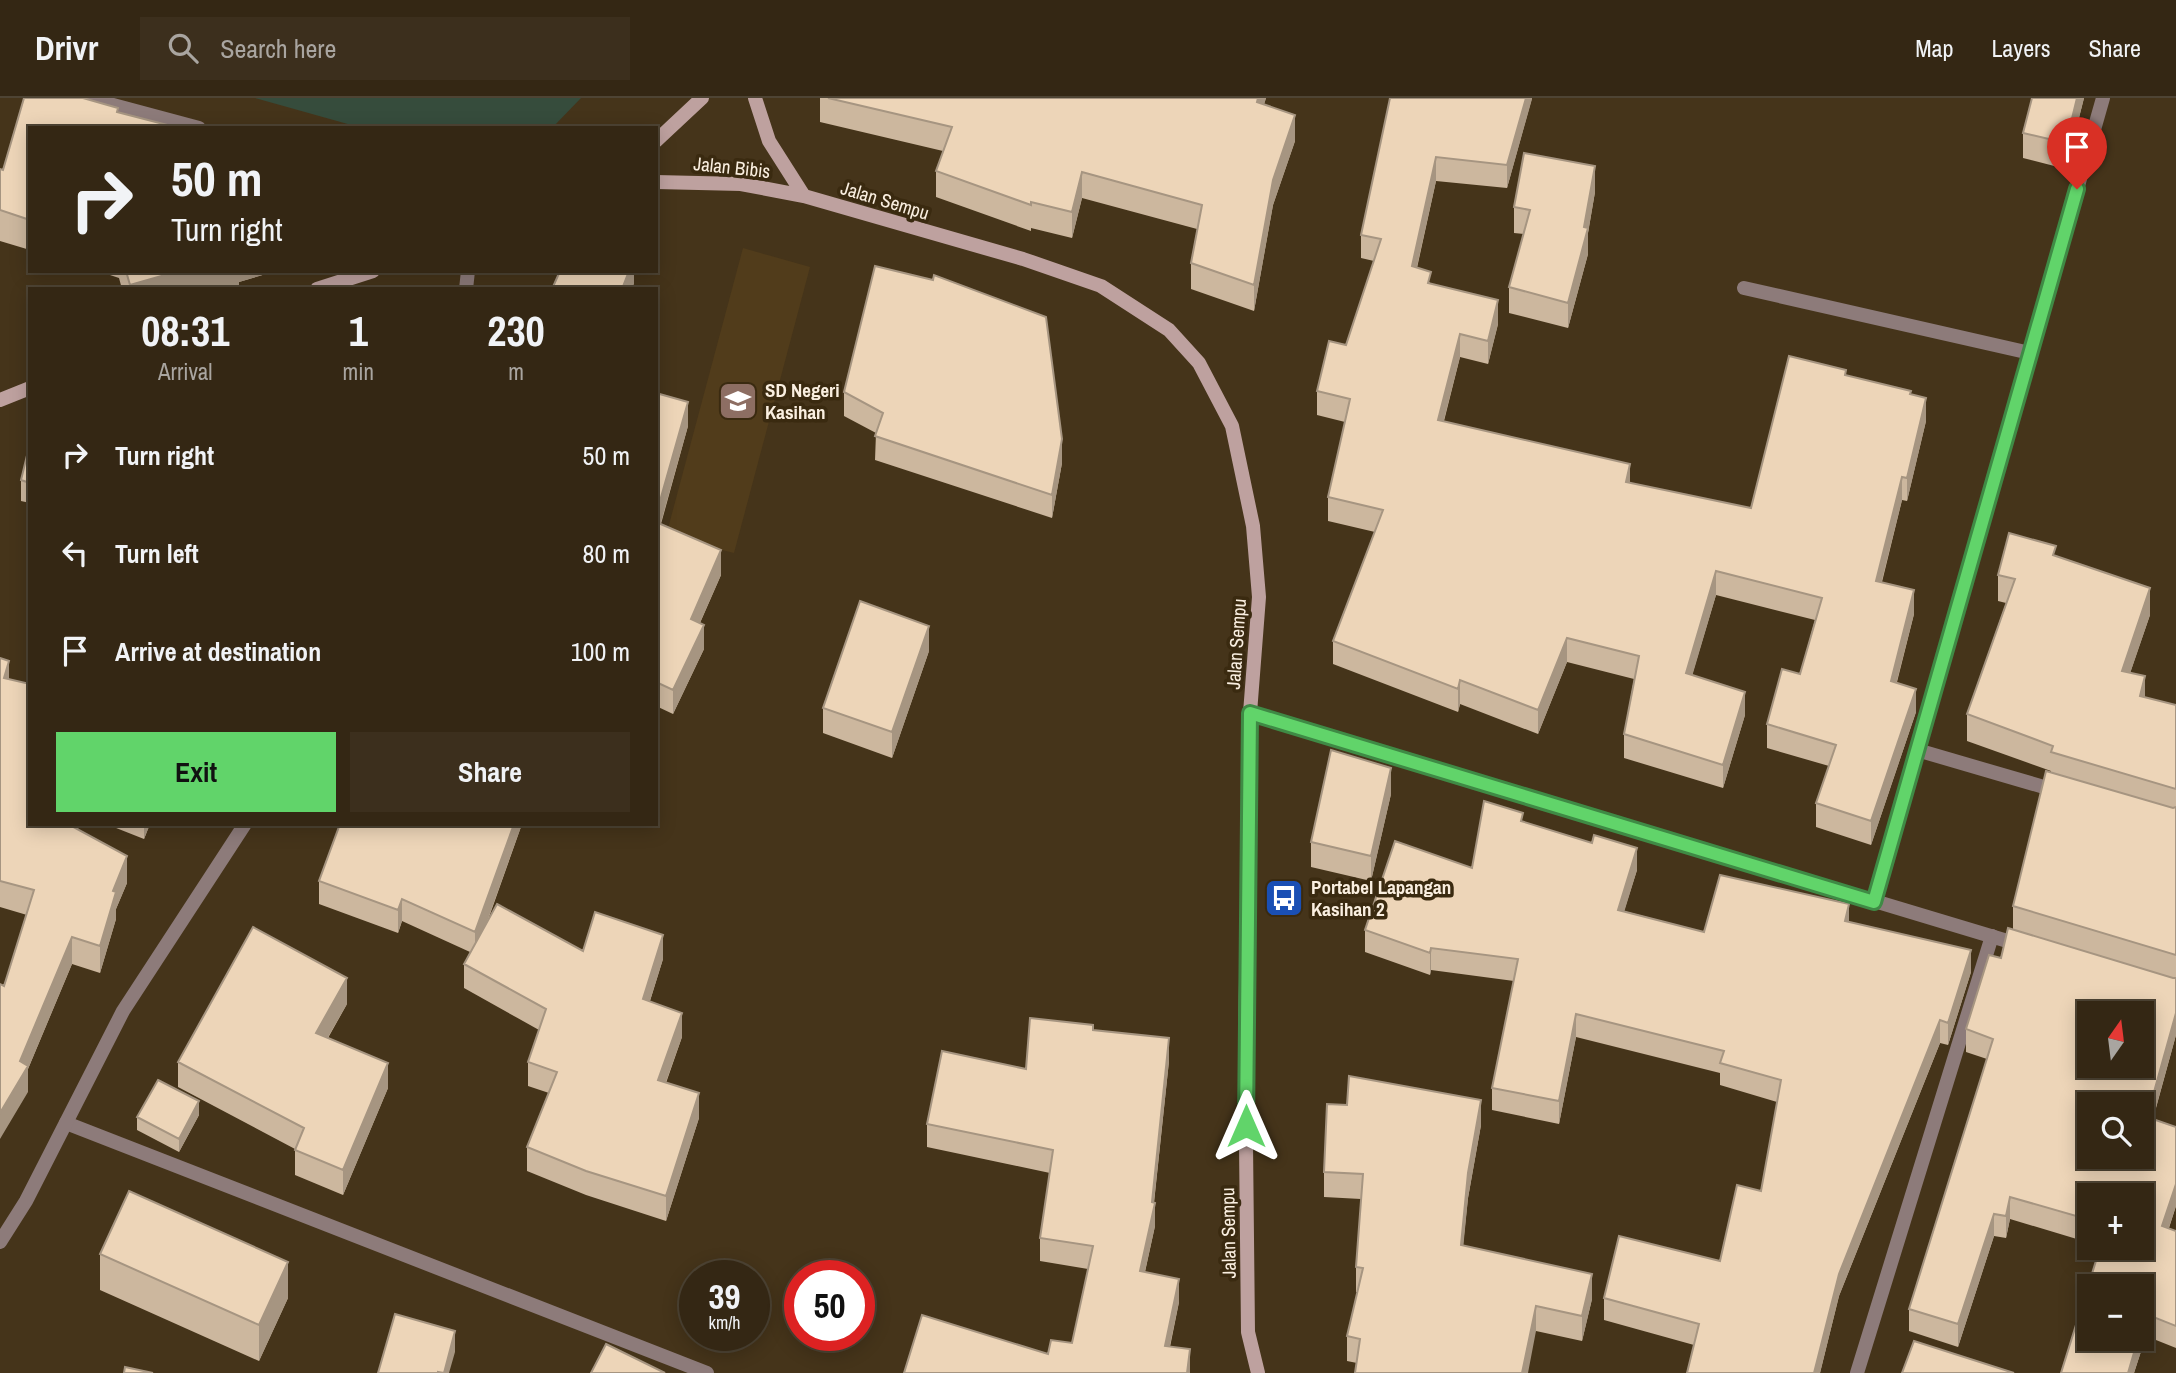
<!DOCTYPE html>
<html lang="en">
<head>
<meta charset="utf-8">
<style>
  :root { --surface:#342714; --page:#3c2f1d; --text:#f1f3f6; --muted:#a9a5a0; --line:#4e4434; --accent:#61d46a }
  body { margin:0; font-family:"Archivo Narrow",sans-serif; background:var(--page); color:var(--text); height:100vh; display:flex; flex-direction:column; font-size:26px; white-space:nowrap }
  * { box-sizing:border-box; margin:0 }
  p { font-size:23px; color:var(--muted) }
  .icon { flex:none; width:38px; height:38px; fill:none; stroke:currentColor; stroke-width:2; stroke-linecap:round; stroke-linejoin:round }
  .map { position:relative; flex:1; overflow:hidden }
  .details { position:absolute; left:28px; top:189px; width:630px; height:539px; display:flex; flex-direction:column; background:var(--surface); border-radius:0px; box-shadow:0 4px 18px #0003,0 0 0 2px var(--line) }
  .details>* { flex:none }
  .banner { position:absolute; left:28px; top:28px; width:630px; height:147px; border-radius:0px; box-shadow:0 4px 18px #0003,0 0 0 2px var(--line); background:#342714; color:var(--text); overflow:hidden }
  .needle { width:46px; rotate:14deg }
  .controls { position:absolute; left:2077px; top:903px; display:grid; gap:14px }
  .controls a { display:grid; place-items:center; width:77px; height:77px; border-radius:0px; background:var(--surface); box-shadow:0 4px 18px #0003,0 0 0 2px var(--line); font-size:35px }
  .speed { position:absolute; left:679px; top:1162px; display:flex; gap:14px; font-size:35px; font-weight:700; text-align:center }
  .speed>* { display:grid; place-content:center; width:91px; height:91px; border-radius:50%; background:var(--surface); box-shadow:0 4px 18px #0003,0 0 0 2px var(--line); line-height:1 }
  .speed small { font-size:18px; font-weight:400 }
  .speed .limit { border:10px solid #d22; background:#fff; color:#111 }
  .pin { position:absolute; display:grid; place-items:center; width:60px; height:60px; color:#fff; margin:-72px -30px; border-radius:50% 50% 50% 0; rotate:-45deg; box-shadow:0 0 7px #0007 }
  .pin .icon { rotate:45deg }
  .me { position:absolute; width:77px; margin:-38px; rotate:0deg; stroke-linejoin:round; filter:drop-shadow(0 0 5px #0008) }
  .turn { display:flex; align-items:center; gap:24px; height:147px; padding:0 28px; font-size:32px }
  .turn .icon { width:91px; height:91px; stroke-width:2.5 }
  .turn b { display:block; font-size:49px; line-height:60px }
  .eta { display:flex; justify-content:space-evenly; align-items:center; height:119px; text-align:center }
  .eta b { font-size:42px; font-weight:700; line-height:49px }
  .primary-button { display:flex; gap:14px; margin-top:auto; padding:14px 28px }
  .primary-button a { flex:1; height:80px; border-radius:0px; background:var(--accent); color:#111; font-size:28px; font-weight:700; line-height:80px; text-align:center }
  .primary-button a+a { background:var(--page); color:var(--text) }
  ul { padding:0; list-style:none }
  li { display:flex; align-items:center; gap:21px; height:98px; padding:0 28px }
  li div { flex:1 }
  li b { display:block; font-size:26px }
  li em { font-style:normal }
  header { display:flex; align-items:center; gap:42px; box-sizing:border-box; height:98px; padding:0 35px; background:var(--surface); border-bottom:2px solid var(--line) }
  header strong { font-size:33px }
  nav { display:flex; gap:38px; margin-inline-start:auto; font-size:24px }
  .search { width:490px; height:63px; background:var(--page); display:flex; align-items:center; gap:18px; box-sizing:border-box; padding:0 24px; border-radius:0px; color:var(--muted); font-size:26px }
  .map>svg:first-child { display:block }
  .built { fill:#513c1b }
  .pitch { fill:#364c3c }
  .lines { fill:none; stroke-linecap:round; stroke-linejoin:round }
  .service { stroke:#8d7b7a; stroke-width:14 }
  .minor { stroke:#8d7b7a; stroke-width:14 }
  .secondary { stroke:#bea19f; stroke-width:14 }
  .wall { fill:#ccb79e }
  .shaded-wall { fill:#a69581 }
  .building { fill:#edd5b8; stroke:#a69581; stroke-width:2; fill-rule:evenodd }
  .route-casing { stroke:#3f8a45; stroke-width:18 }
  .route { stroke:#61d46a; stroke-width:12 }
  .labels { text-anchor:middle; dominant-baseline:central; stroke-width:7; stroke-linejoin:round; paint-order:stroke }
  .street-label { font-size:19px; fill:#faefe0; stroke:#3a2a10 }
  .poi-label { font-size:19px; font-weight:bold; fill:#faefe0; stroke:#3a2a10; text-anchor:start }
</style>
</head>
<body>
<header>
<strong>Drivr</strong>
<div class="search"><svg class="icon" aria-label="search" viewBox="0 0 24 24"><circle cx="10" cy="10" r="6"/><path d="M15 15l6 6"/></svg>Search here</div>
<nav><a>Map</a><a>Layers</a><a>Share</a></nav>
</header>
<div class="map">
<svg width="2176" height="1275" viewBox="0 0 2176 1275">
  <rect width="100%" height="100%" fill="#45341a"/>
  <!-- built -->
  <path class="built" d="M743,150L810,169L734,455L666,438Z"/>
  <!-- pitch -->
  <path class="pitch" d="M255,0H581L552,30H362Z"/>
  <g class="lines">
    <!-- service -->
    <path class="service" d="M1744,190L2030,255
      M1917,652L2061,694
      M66,1025L707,1275
      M1857,1275L1992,838"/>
    <!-- minor -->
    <path class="minor" d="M87,0L199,30
      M466,191L468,173
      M1250,615L2024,848
      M1874,804L2103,0
      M0,1144L26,1103L123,913L245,726"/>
    <!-- secondary -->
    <path class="secondary" d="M755,0L769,43L804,98
      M656,43L702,0
      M656,84L741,86L804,98L1023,161L1101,188L1169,232L1199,265L1232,328L1253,428L1259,499L1250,615L1245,951L1248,1234L1258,1275
      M317,191L373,173
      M0,302L30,290"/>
  </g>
  <!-- wall -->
  <path class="wall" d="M24,0H83L118,10V14L179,30H30V152L0,143V71L3,72Z
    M820,0H1266L1264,6L1295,43L1273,107L1254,213L1191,191V165L1197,131L1082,100L1072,140L1031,130V133L936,99V73L943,53L820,24Z
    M1389,0H1532L1507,90L1436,83L1417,170L1431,186L1498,226L1488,266L1460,259L1444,323L1630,385L1751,410L1846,277L1911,296L1926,323L1907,403L1902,402L1882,484L1914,516L1897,584L1916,614L1871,747L1816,729V705L1829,668L1767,650V626L1800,576L1815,522L1716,497L1692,577L1745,617L1723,690L1624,660V636L1634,581L1567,564L1538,636L1460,606L1458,614L1333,566V543L1375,434L1328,423V399L1345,324L1317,317V293L1346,247L1374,163L1361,160V137L1389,6Z
    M2032,0H2084L2066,71L2023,60V35Z
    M1595,94L1588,135V156L1568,230L1509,215V189L1524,136L1514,135V109Z
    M98,173H276L239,184V187L227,191H122L119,180Z
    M844,294L1062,365L1052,420L875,362L876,335L844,318Z
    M656,295L688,328L661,426L721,477L700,525L704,551L673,616L656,608Z
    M30,345V405L21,403V382Z
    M2056,458L2150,517L2130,575L2145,599L2176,607V937L2153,1021L2176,1029V1108L2169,1130L2176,1133V1250L2146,1238L2134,1275H2061L2142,1150L2090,1097V1145L2010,1121L2006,1140L1994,1138L1958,1249L1909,1233V1211L1987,961L1966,954V931L2001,860L2013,832V808L2051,674V673L1967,643V616L2006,505L1998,503V477Z
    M929,553L892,660L823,635V610Z
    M0,560L9,582L80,726L78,731L127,785L116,811V821L100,875L72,866L28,971V994L4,888L27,817L0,809Z
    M1391,696L1371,783L1311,769V744Z
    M1523,724L1637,772L1624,813L1704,834L1849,824L1971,874L1948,947L1940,945L1839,1198L1820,1275H1687L1694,1247L1604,1222V1200L1720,1163L1761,1093L1777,1004L1720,987V975L1576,939L1559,1026L1492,1012V990L1514,883L1431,872L1430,877L1365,854V832L1472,770Z
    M106,726H150L144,741Z
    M522,726L488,822L583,853L663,861L650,903L682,939L666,985L699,1020L666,1123L586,1097L527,1073V1049L549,995L528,988V964L539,932L464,890V866L470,854L402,823L398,835L319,806V783Z
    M347,906L328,940L388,990L343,1097L295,1077V1051L178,989V964Z
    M1093,932L1169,963L1154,1105L1155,1128L1145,1174L1179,1204L1170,1249L1190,1251V1275H904L1048,1256L1072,1245L1088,1171L1040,1163V1140L1050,1075L927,1049V1026Z
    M199,1017L179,1054L137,1032V1019Z
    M1481,1027L1468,1100L1463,1147L1592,1201L1582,1243L1536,1233L1357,1265L1347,1263V1238L1358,1194H1356V1169L1361,1101L1324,1099V1074Z
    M100,1156L288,1200L259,1263L100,1192Z"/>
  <!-- shaded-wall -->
  <path class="shaded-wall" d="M1258,0H1266L1257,30V4Z
    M1526,0H1532V1L1507,90V67Z
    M2077,0H2084L2066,71V45Z
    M1295,17V43L1273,107L1254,213V187L1273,82Z
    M1436,59V83L1412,191V168Z
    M1595,68V94L1588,135V156L1568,230V205Z
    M1082,74V100L1072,140V114Z
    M179,173H276L239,184V187L227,191H130V187Z
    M629,173H634V186L632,191H622Z
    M1498,202V226L1488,266V243Z
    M1460,236V259L1438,345V322Z
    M1926,300V323L1907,403V380Z
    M688,304V328L656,442V417Z
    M1062,341V365L1052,420V397Z
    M1630,366V390L1626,384Z
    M1902,379V402L1876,506V483Z
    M721,452V477L691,545V521Z
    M1716,473V497L1686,599V575Z
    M2150,490V517L2122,599V573Z
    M1914,492V516L1891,606V583Z
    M704,527V551L673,616V592Z
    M929,528V553L892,660V634Z
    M1567,540V564L1538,636V612Z
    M9,563V589L4,580Z
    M2145,578V605L2140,598Z
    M1460,582V606L1458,614V591Z
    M1916,591V614L1871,747V723Z
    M1745,594V617L1723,690V667Z
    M1391,670V696L1371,783V758Z
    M68,726H80L68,753Z
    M144,726H150L144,741Z
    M514,726H522L475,857V834Z
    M1637,750V772L1618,834V812Z
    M127,758V785L116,811V821L100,875V848L113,793Z
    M402,801V823L398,835V812Z
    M1849,806V828L1845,823Z
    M663,837V861L643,925V901Z
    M72,839V866L28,971V994L0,1041V1015L20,963Z
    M1431,850V872L1430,877V855Z
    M1971,852V874L1948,947V925Z
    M347,880V906L316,960V935Z
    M682,915V939L658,1006V982Z
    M2176,915V937L2147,1042V1019Z
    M1576,916V939L1559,1026V1003Z
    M1940,922V945L1839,1198L1820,1275H1814L1839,1176Z
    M1169,940V963L1153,1113L1155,1105V1128L1140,1196V1173L1152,1104Z
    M388,965V990L343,1097V1072Z
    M699,995V1020L666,1123V1098Z
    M1481,1002V1027L1468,1100L1461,1172V1147L1468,1075Z
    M199,1003V1017L179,1054V1041Z
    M2176,1086V1108L2162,1150V1128Z
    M2010,1099V1121L2006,1140V1118Z
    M1994,1116V1138L1958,1249V1226Z
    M288,1164V1200L259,1263V1227Z
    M1592,1176V1201L1582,1243V1218Z
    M1179,1181V1204L1165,1271V1248Z
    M1536,1208V1233L1528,1275H1522Z
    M2146,1216V1238L2134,1275H2128L2138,1241H2142V1228Z
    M455,1233V1254L449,1275H444Z
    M1190,1251V1275H1187Z"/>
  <!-- building -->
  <path class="building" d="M24,0H83L118,10L117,14L179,30H30V122L0,112V71L3,72Z
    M828,0H1258L1257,4L1295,17L1273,82L1254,187L1191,165L1202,107L1082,74L1072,114L1031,104V107L936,73L952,29Z
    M1390,0H1526L1507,67L1436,59L1412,168L1431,174L1428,185L1498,202L1488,243L1460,236L1438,322L1630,366L1626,384L1751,410L1789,258L1846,272L1845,277L1911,293L1910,296L1926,300L1907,380L1902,379L1876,483L1914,492L1891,583L1916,591L1871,723L1816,705L1836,647L1767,626L1782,571L1800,576L1822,500L1716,473L1686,575L1745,594L1723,667L1624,636L1639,558L1567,540L1538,612L1460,582L1458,591L1333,543L1383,412L1328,399L1350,301L1317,293L1329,243L1346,247L1381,141L1361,137Z
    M2032,0H2077L2066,45L2023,35Z
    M1524,55L1595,68L1584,129L1588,130L1568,205L1509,189L1530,112L1514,109Z
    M875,168L933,182L934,177L1046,219L1062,341L1052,397L875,338L883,315L844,294Z
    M126,173H179L130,187Z
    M560,173H629L622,191H552Z
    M656,295L688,304L656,417Z
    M30,345V385L21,382Z
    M656,424L721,452L691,521L704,527L673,592L656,584Z
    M2009,435L2056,448L2053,457L2150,490L2122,573L2145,578L2140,598L2176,607V691L2051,654L2053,648L1967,616L2015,481L1998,477Z
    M860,503L929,528L892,634L823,610Z
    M0,560L9,563L4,580L30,586V726H68L127,758L113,793L116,794L100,848L72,839L20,963L28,968L0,1015V886L4,888L34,792L0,783Z
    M1331,652L1391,670L1371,758L1311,744Z
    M2046,673L2173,710L2176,709V857L2013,808Z
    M1484,703L1523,715L1521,723L1592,745L1594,737L1637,750L1618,812L1704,834L1720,777L1849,806L1845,823L1971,852L1948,925L1940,922L1839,1176L1814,1275H1687L1699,1226L1604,1200L1619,1138L1720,1163L1737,1087L1761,1093L1781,982L1720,965L1724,953L1576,916L1559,1003L1492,990L1518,861L1431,850L1430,855L1365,832L1395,743L1472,770Z
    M340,726H514L475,834L402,801L398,812L319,783Z
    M497,806L583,853L595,814L663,837L643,901L682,915L658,982L699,995L666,1098L586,1073L527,1049L557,974L528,964L546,911L464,866Z
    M253,829L347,880L316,935L388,965L343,1072L295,1052L304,1030L178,964Z
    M2008,830L2173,880H2176V915L2147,1019L2176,1029V1086L2162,1128L2176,1133V1228L2146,1216L2142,1228V1188H2090V1241H2138L2128,1275H2061L2100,1150H2142V1097H2090V1122L2010,1099L2006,1118L1994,1116L1958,1226L1909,1211L1993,941L1966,931L1989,857L2001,860ZM2090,915H2142V968H2090ZM2090,1006H2142V1059H2090Z
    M1030,920L1093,927V932L1169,940L1152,1104L1155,1105L1140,1173L1179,1181L1165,1248L1190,1251L1187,1275H904L922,1217L1048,1256L1051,1242L1072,1245L1093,1148L1040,1140L1053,1052L927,1026L942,953L1026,971Z
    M1349,978L1481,1002L1468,1075L1461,1147L1592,1176L1582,1218L1536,1208L1522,1275H1355L1360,1241L1347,1238L1363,1170L1356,1169L1363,1076L1324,1074L1327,1006L1347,1007Z
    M158,982L199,1003L179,1041L137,1019Z
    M129,1093L288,1164L259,1227L100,1156Z
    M395,1216L455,1233L444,1275L438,1274V1275H378Z
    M1914,1243L2014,1275H1902Z
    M606,1246L665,1275H591Z
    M125,1269L153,1275H124Z"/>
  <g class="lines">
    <!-- route casing -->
    <g class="route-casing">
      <path id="route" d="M1246,1028L1250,615L1874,804L2077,91"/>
    </g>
    <!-- route -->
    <use href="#route" class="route"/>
  </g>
  <!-- icons -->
  <defs>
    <g id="school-square" transform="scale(2.0125)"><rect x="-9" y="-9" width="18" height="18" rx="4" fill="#8d6e63" stroke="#3a2a10"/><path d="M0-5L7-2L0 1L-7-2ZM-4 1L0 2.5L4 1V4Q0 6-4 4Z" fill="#fff"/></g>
    <g id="bus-square" transform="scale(2.0125)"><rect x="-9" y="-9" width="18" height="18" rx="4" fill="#1a4fb4" stroke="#3a2a10"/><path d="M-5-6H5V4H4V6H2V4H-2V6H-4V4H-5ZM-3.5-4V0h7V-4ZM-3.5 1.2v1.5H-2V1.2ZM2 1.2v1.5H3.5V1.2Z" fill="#fff"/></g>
  </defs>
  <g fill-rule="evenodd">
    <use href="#school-square" x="738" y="303"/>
    <use href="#bus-square" x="1284" y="800"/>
  </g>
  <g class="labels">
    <!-- street labels -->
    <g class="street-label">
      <text transform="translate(732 69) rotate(6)">Jalan Bibis</text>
      <text transform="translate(885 102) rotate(17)">Jalan Sempu</text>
      <text transform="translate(1236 546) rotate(-86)">Jalan Sempu</text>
      <text transform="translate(1228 1135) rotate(-91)">Jalan Sempu</text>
    </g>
    <!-- poi labels -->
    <g class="poi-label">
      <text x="765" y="292">SD Negeri<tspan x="765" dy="22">Kasihan</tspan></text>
      <text x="1311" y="789">Portabel Lapangan<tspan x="1311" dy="22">Kasihan 2</tspan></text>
    </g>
  </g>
</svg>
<div class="controls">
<a><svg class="needle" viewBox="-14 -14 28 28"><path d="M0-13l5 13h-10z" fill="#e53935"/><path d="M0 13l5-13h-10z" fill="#a9a5a0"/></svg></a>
<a><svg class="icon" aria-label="search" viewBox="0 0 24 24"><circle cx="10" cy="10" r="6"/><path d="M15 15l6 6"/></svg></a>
<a>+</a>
<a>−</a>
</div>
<div class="speed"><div>39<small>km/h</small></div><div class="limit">50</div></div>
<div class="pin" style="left:2077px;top:91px;background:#d93025"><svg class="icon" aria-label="arrive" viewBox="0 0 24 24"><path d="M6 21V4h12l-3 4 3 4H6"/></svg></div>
<svg class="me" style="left:1246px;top:1028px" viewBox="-20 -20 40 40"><path d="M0-17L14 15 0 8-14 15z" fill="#61d46a" stroke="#fff" stroke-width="4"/></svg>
<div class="banner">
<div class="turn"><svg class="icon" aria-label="right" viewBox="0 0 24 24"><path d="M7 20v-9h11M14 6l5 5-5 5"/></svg><div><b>50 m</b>Turn right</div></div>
</div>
<section class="details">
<div class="eta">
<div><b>08:31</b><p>Arrival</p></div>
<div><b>1</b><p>min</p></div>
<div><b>230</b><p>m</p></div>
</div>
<ul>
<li><svg class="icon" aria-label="right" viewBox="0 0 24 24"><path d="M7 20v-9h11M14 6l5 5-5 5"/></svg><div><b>Turn right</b></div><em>50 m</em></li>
<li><svg class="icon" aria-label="left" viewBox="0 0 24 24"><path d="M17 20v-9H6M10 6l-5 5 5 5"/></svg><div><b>Turn left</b></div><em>80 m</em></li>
<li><svg class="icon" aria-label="arrive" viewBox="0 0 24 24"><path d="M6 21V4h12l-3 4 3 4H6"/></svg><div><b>Arrive at destination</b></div><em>100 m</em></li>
</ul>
<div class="primary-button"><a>Exit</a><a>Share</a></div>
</section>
</div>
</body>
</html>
